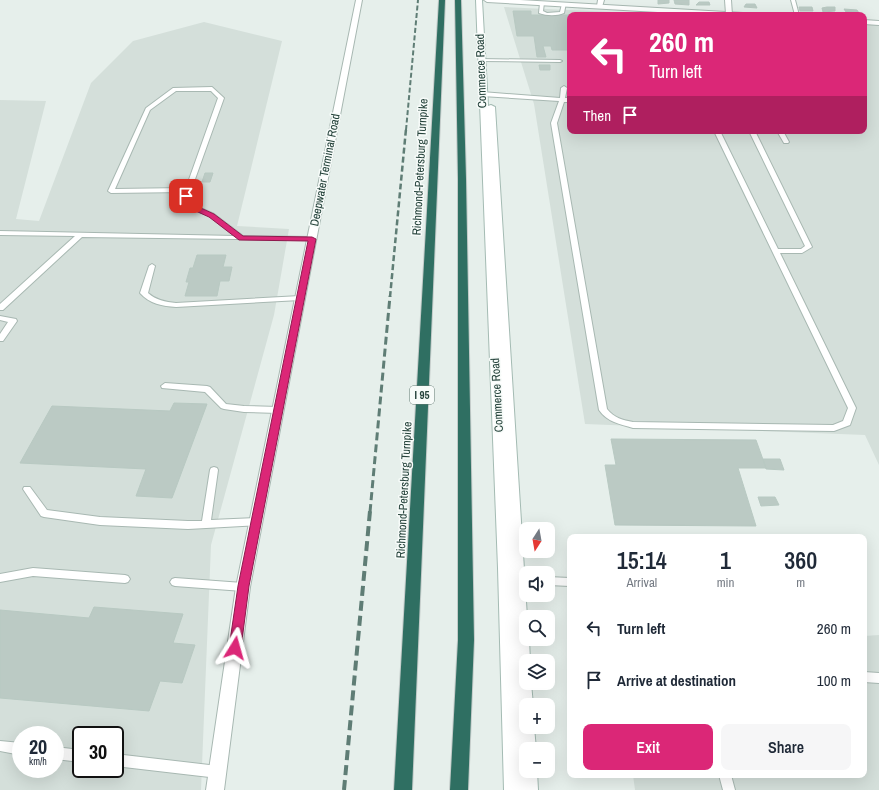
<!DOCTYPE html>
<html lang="en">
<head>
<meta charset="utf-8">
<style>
  :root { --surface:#fff; --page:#f6f6f7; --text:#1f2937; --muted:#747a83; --accent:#db2777 }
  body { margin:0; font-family:"Archivo Narrow",sans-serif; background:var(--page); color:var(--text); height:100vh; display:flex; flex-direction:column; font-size:15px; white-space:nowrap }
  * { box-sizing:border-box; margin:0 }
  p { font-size:13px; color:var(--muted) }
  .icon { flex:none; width:22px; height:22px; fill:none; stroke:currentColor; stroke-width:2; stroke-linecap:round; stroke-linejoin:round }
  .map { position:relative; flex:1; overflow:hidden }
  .drawer { position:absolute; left:567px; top:534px; width:300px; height:244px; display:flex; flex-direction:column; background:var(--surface); border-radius:8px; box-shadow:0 4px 16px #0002 }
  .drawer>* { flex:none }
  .top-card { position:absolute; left:567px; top:12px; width:300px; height:122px; border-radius:8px; box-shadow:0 4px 16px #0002; background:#db2777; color:#fff; overflow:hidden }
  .needle { width:26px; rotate:191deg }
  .buttons { position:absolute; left:519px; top:522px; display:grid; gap:8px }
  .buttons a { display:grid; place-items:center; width:36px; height:36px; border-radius:8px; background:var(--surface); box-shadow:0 4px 16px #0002; font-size:20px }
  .speed { position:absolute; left:12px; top:726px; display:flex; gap:8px; font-size:20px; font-weight:700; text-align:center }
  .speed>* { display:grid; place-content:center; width:52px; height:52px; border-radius:50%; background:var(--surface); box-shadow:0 4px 16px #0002; line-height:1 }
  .speed small { font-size:10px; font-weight:400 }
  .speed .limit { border:2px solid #111; border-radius:6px; background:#fff; color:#111 }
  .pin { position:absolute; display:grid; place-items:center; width:34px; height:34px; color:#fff; margin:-17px; border-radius:8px; box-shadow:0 2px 6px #0006 }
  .me { position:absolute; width:44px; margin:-22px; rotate:8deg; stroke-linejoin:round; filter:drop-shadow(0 0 3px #0008) }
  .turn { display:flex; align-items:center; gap:14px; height:84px; padding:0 16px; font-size:18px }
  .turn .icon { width:52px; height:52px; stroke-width:2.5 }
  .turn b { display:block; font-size:28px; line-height:34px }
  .then { display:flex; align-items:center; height:38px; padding:0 16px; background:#0003; gap:8px; font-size:15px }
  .eta { display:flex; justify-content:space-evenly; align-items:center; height:68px; text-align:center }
  .eta b { font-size:24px; font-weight:600; line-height:28px }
  .primary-button { display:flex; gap:8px; margin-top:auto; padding:8px 16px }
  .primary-button a { flex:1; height:46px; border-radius:8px; background:var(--accent); color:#fff; font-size:16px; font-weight:600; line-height:46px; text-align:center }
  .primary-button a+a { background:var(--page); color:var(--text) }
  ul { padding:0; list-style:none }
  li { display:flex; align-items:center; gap:12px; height:52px; padding:0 16px }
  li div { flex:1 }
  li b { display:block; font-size:15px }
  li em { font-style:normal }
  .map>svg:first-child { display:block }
  .built { fill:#d4dfda; fill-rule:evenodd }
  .building { fill:#bbcac4; stroke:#b8c9c2 }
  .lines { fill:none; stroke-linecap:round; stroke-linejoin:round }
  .service-casing { stroke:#a8b8b2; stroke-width:2 }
  .minor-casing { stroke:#a8b8b2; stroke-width:2 }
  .tertiary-casing { stroke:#a8b8b2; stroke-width:2 }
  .secondary-casing { stroke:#a4bbb3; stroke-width:2 }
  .motorway-casing { stroke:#c2cac8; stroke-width:2 }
  .service { fill:#fff; fill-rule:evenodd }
  .minor { fill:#fff; fill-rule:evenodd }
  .tertiary { fill:#fff; fill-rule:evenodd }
  .secondary { fill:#fff; fill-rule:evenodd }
  .motorway { fill:#2f6f62; fill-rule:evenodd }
  .rail-far3 { stroke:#5f7d75; stroke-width:2; stroke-dasharray:5 2.5; stroke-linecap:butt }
  .rail-far2 { stroke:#5f7d75; stroke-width:2.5; stroke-dasharray:6 3; stroke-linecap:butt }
  .rail-far1 { stroke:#5f7d75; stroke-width:3; stroke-dasharray:8 4; stroke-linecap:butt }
  .rail { stroke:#5f7d75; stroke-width:4; stroke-dasharray:10 5; stroke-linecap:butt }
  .route { fill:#db2777; stroke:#8e194d }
  .labels { text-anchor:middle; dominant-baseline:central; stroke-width:3; stroke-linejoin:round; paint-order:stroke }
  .shield { fill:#f7fbf9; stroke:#637a73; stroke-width:1 }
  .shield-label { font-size:11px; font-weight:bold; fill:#24423a }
  .street-label { font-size:12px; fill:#24423a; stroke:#f7fbf9 }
</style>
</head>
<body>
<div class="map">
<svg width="879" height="790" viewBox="0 0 879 790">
  <rect width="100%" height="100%" fill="#e6efeb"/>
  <!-- built -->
  <path class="built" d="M504,7L677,15H570V131H864V23L879,24V465L865,435L585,424L534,104Z
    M204,22L282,41L237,226L289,229L274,315L211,545L201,790H0V100L46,101L16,219L39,221L91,83L133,41ZM21,735H55V769H21ZM81,735H115V769H81Z
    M879,635V790H635L633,775H864V636Z"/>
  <!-- building -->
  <path class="building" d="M658,0H669V3L658,4Z
    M674,0H689V5L675,4Z
    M699,2H709L710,5H696Z
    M746,4H755L757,8L744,7Z
    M799,7H812L813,11H800Z
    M827,7H835V11L823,12L822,8Z
    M844,9L857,10L859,13L846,12Z
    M513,11H531V15H614H570V50H552L551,46H543L546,57H537L534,36H517Z
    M539,65H550V70H540Z
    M205,173H213L210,182H202Z
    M197,255H226L223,267H232L229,281H220L217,296H185L189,282H186L190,268H193Z
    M174,403L207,404L172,498L136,496L146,469L20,463L52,406L170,411Z
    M611,439L756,440L766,468H738L756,526L615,525L605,465H616Z
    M763,459H780L784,470L766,469Z
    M758,497H775L779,505L761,506Z
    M94,607L183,614L173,643L195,645L182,683L160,681L149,711L0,698V610L89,618Z"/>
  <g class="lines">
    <!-- service casing -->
    <g class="service-casing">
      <path id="service" d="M791,0H795L799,15H795Z
        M542,2L544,3L543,11L547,13L560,12L562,4L566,3L564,13C557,16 547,16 539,13L540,3Z
        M479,59L560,60L562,61L560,62L481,61L479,60Z
        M564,86L567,88L565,98H570V102H564L557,123L607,409C614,418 623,420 633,422L833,425L843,421L848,408L714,131H720L778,249H801L805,246L749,131H755L812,247L802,253H780L856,408L850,425L834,431L633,428C620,424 607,422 599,410L551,123L559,101L482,96L479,94L482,92L560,98L561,88Z
        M212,87L224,98L189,196L194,205L214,214L243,236L312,237L315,239L314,240L82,237L3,310H0V304L75,236L0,235V231L235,236L210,216L190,207L183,196L184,192L111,193L108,191L146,108L173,88ZM176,91H211L218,98L186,188L115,189L150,110Z
        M777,131H783L789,142L788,143H784Z
        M152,264L155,266L148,293C156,300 165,302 176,303L300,296L304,298L300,300L176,307C162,306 150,304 140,293L149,266Z
        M0,316L16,319L17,321L3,341H0V334L8,322L0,320Z
        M165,383L207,386L210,387L226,404L244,406L278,407L282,410L278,413L244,412L224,409L221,408L205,392L162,388L161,386Z
        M214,467L217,468L218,470L211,520L256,518L259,519L261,522L259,525L188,529L100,525L44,517L41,516L23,489L24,487H30L47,510L100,517L188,521H202L210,470L211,468Z
        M33,568L125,575L128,576L130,579L128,582L125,583L33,576L0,582V574Z
        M548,577L570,578V586L548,585Z
        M175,578L243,583L246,584L248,587L246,590L243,591L175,586L172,585L170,582L172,579Z
        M864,672L879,673V683L864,682Z
        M0,741L21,743V755L0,751Z
        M55,747L81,750V762L55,759Z
        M115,754L218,766L222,768L224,772L222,776L218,778L115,766Z
        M719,775H731L735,790H723Z"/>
    </g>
    <!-- minor casing -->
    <g class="minor-casing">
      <path id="minor" d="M356,0H362L250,587L224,790H206L236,587Z
        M598,0H604L602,7L597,6Z
        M725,0H731L732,15L726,14Z"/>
    </g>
    <!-- tertiary casing -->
    <g class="tertiary-casing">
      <path id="tertiary" d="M484,0H520L743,13L746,15H709L487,2Z
        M864,20L879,21V25L864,24Z"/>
    </g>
    <!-- secondary casing -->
    <g class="secondary-casing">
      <path id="secondary" d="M476,0H482L488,106L491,105L495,107L527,617L526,639H529L530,661H526V683H531L533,705H526V727H534L536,749H526V757L520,753L521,767L526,763V771H537L538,790H504L498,568Z"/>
    </g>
    <!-- motorway casing -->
    <g class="motorway-casing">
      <path id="motorway" d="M439,0H445L412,790H394Z
        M455,0H461L466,179L474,640L468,790H450L458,640V179Z"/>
    </g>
    <!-- service -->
    <use href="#service" class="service"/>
    <!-- minor -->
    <use href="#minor" class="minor"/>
    <!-- tertiary -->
    <use href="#tertiary" class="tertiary"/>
    <!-- secondary -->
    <use href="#secondary" class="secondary"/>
    <!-- motorway -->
    <use href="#motorway" class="motorway"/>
    <!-- rail-far3 -->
    <path class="rail-far3" d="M406,130L418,0"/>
    <!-- rail-far2 -->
    <path class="rail-far2" d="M390,297L406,129"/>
    <!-- rail-far1 -->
    <path class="rail-far1" d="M370,512L390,296"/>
    <!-- rail -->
    <path class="rail" d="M344,790L370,511"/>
  </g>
  <!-- route -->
  <path class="route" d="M183,194H188L194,205L214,214L243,236L312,237L316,239L249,586L241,648L239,652L235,654L230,652L229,648L238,586L308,241L239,240L209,217L189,208L182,196Z"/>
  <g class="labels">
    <!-- shield labels -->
    <rect class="shield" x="410" y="386" width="24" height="18" rx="3"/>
    <g class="shield-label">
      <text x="422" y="395">I 95</text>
    </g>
    <!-- street labels -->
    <g class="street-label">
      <text transform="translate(481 71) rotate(-92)">Commerce Road</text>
      <text transform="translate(420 167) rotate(-87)">Richmond-Petersburg Turnpike</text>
      <text transform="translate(325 170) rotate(-79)">Deepwater Terminal Road</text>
      <text transform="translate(497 395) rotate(-93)">Commerce Road</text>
      <text transform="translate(404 490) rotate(-87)">Richmond-Petersburg Turnpike</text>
    </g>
  </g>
</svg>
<div class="buttons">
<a><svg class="needle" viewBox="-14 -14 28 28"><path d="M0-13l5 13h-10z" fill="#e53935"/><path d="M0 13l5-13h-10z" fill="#747a83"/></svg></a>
<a><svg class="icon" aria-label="sound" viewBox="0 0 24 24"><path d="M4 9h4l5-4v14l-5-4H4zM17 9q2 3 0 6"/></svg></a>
<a><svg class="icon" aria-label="search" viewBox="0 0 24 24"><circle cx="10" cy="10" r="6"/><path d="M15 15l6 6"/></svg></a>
<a><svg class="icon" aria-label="layers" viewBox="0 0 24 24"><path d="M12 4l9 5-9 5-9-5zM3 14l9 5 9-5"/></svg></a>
<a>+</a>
<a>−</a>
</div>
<div class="speed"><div>20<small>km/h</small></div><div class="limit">30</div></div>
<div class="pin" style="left:186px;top:196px;background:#d93025"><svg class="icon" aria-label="arrive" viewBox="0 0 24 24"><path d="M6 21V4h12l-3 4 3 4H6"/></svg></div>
<svg class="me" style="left:235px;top:648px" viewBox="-20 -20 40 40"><path d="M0-17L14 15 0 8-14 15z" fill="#db2777" stroke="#fff" stroke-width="4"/></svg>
<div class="top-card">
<div class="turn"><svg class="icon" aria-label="left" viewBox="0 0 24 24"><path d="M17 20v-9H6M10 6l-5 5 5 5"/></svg><div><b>260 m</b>Turn left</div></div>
<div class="then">Then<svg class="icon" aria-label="arrive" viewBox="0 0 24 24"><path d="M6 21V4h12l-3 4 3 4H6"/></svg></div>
</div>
<section class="drawer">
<div class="eta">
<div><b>15:14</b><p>Arrival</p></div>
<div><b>1</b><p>min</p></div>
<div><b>360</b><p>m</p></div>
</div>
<ul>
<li><svg class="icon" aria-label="left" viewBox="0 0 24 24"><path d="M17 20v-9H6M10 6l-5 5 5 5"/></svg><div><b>Turn left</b></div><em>260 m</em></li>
<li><svg class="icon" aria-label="arrive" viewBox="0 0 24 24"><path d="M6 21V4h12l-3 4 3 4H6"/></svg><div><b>Arrive at destination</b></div><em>100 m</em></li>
</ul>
<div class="primary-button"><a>Exit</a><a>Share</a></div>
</section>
</div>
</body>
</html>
